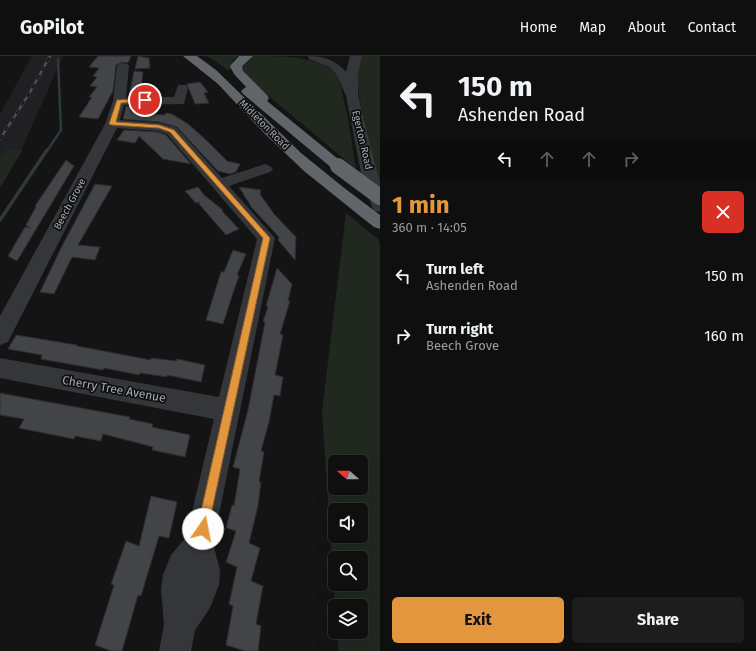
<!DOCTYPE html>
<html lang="en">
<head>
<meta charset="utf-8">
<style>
  :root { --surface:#0f0f10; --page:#1d1d1e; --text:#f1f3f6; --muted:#9b9c9f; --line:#2f2f30; --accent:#e2963e }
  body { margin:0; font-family:"Fira Sans",sans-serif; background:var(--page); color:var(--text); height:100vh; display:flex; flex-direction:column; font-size:15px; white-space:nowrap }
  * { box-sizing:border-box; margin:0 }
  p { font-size:13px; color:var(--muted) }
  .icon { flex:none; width:22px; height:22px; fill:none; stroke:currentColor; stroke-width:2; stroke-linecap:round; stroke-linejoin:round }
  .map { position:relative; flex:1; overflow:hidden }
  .panel { display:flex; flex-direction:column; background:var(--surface); width:376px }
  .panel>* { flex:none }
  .top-card { background:#0f0f10; color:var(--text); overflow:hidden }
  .needle { width:26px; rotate:290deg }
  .controls { position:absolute; left:328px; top:399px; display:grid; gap:8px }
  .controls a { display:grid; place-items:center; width:40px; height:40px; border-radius:6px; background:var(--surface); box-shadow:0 4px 16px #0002,0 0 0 1px var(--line); font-size:20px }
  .pin { position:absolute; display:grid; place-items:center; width:34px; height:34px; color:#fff; margin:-17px; border:2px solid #fff; border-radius:50%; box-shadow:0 1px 4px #0007 }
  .me { position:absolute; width:44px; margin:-22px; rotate:12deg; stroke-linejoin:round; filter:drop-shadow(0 0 3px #0008) }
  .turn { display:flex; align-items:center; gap:14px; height:84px; padding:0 12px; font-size:18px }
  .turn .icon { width:52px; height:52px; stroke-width:2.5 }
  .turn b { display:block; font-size:28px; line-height:34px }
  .lanes { display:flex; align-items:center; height:38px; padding:0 12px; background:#0003; justify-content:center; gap:20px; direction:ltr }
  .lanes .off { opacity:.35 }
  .round { display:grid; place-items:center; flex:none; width:42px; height:42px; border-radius:6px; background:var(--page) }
  .head { display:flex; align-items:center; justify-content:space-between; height:68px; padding:0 12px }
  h1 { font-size:24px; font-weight:700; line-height:30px; color:var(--accent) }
  .action { display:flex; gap:8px; margin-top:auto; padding:8px 12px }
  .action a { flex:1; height:46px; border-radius:6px; background:var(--accent); color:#111; font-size:16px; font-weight:700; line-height:46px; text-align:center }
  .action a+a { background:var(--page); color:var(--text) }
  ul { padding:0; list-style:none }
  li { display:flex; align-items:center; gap:12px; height:60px; padding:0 12px }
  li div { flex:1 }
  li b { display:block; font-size:15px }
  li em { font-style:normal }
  header { display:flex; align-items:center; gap:24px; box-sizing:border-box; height:56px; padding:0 20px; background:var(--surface); border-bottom:1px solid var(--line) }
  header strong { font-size:19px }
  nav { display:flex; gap:22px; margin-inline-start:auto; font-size:14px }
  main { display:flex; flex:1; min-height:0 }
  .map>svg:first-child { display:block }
  .built { fill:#202022 }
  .green { fill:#202820; fill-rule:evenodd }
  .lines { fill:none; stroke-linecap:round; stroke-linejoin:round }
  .stream-far1 { stroke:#2e383d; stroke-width:2.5 }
  .stream { stroke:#2e383d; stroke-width:3.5 }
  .building { fill:#434448; stroke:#2e2e31 }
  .minor { fill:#35363a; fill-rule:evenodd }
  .highway { fill:#61656a; fill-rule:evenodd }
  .rail-casing { stroke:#4c4f53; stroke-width:2.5 }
  .rail { stroke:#0f0f10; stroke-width:1.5; stroke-dasharray:5; stroke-linecap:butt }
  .highway-bridge { stroke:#61656a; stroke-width:16 }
  .route { fill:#e2963e; stroke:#936228 }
  .labels { text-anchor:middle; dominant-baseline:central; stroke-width:3.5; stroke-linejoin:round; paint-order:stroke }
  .far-street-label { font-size:10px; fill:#a6acb4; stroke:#0f0f10 }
  .street-label { font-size:12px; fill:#a6acb4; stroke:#0f0f10 }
</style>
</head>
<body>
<header>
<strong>GoPilot</strong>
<nav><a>Home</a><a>Map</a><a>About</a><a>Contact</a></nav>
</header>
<main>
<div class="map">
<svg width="380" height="595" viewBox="0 0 380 595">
  <rect width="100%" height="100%" fill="#141415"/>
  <!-- built -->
  <path class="built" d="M32,0H63L23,90L0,119V58Z"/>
  <!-- green -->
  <path class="green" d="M207,0H238L233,4L231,14H228Z
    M253,0C282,0 313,0 337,15L348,62L356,113L247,22L241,14L242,6Z
    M361,0H380V130L359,40L357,19Z
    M23,93L0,132V103L7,94Z
    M346,157L378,183L380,189V595H338L337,576H361V550H335L322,355ZM335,406H361V432H335ZM335,454H361V480H335ZM335,502H361V528H335Z"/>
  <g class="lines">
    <!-- stream-far1 -->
    <path class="stream-far1" d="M47,95L61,74L58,3"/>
    <!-- stream -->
    <path class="stream" d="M0,164L47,94"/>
  </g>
  <!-- building -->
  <path class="building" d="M98,0H131L128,7L123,6L116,9L113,35L98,63L79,61L92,41H89L97,31L90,30L97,21L93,20L99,12L89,11Z
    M138,0L149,2L150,12L135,13Z
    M134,15L143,16L140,40H129Z
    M200,26L208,36L204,37L209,47L195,48L187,28Z
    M126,50H139L138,57L165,59L166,57L172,58L188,68L204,82L227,105L240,108L236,116L230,118L218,115L177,71L159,66L123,63Z
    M124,74L158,76L166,79L191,108L163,103L139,80L135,87L117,84Z
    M66,104L74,110L17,205L8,200L25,171L30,172L26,169L36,151L35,150Z
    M95,128L112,130L78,189L100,191L95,204L72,201L54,238L40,236L62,190Z
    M198,131L204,139L223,154L222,155L239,173L226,179L199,148L200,146L196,147L185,135Z
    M239,131L261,134L260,138L274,158L296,181L295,204L278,184L279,181L252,152Z
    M233,194L246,198L237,219L239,220L233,237L223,268L206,264L221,216H224Z
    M277,212L292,228L288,245H290L280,278L283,279L275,319L283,321L280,340L274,339L269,366L261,395L264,396L259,426H261L258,450L249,487L260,492L251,525L263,530L256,568L261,570L258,595H245L226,589L233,550L229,548L237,511L226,506L236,475L226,472L232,449L234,450L240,413L233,411L248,354L265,266L263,265L268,251L266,250Z
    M16,279L77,289V290L151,304V302L176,305L177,303L205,309L201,326L167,319V321L140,317L139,319L104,312L103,314L41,303L42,299L8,293Z
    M0,337L130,361L129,363L153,368L152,371L190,379L185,401L152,394L153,391L103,378L101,385L75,380L74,383L19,372L24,363L0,359Z
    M151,440L177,446L169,482L159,480L141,540L138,539L122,595H111L95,589L114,529L111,528L126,485L139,490Z"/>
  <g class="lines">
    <!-- minor -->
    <path class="minor" d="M308,0C324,0 336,4 346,16L350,0H362L358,17V39L380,127V156L374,155L372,151L362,121L346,40L337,19L330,11L309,3Z
      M123,7L127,8L129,10L126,41H174L178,29H186L188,32L184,48L124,49L120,64L159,67L177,72L222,122L265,108L270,110L273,113L270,116L229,130L275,182L213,488L220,514L219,529L210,552L195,574L191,595H159L164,569L161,533L163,519L171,499L186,481L214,363L0,322V302L219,341L257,183L167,78L158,75L117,72L8,286L0,289V260L105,68L113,45L117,10L119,8Z"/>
    <!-- highway -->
    <path class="highway" d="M183,0H197L216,14L301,97L343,131L380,159V173L374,171L360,160L304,115L265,78L218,28Z
      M239,0H253L242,10L243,15L267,39L269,42L267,45L343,107L346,110L343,113L338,115L333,113L243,38L241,35L246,31L234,18L230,10Z"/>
    <!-- rail casing -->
    <g class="rail-casing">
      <path id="rail" d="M0,83L29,38L50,0"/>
    </g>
    <!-- rail -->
    <use href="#rail" class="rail"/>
    <!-- highway-bridge -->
    <path class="highway-bridge" d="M338,110L380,141"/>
  </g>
  <!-- route -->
  <path class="route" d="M147,43V46H145L121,47L116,66L159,69L174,74L270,182L208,473L207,477L203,479L198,477L197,473L263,182L170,76L159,72L112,69L109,68L117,44Z"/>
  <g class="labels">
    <!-- far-street labels -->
    <g class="far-street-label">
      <text transform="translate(264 69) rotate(45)">Midleton Road</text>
      <text transform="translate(362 84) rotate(77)">Egerton Road</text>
      <text transform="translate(70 148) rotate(-62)">Beech Grove</text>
    </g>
    <!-- street labels -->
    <g class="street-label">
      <text transform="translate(114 333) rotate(10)">Cherry Tree Avenue</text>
    </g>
  </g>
</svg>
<div class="controls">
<a><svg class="needle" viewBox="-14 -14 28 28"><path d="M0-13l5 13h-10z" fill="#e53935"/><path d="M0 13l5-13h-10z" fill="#9b9c9f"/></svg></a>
<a><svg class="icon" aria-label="sound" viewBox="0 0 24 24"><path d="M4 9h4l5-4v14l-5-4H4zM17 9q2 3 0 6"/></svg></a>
<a><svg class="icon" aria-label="search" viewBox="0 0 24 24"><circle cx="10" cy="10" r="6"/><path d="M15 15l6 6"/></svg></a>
<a><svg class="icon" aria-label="layers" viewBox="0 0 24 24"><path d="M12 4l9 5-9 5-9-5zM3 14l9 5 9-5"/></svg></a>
</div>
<div class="pin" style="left:145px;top:44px;background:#d93025"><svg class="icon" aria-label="arrive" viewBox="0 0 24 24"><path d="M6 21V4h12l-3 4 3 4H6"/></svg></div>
<svg class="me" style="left:203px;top:473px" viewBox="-20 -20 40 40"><circle r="19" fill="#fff"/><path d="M0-13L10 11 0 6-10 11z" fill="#e2963e"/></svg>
</div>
<section class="panel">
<div class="top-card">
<div class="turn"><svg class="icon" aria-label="left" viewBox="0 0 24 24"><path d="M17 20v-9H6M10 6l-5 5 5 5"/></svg><div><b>150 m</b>Ashenden Road</div></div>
<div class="lanes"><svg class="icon" aria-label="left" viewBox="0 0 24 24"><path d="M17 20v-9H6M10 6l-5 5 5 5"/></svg><svg class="icon off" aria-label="ahead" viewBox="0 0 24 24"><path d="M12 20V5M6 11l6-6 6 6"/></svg><svg class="icon off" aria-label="ahead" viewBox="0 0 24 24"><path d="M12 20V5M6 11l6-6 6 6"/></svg><svg class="icon off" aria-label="right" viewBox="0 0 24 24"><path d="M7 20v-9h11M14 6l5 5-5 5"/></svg></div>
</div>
<div class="head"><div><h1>1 min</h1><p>360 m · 14:05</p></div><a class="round" style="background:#d93025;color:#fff"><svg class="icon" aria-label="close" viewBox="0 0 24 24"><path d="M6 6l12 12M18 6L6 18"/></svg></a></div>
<ul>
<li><svg class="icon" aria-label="left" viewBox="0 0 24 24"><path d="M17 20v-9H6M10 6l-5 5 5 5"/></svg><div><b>Turn left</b><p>Ashenden Road</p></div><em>150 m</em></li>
<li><svg class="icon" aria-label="right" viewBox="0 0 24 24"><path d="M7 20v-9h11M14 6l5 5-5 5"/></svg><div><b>Turn right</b><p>Beech Grove</p></div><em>160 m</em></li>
</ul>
<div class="action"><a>Exit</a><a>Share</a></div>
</section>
</main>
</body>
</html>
